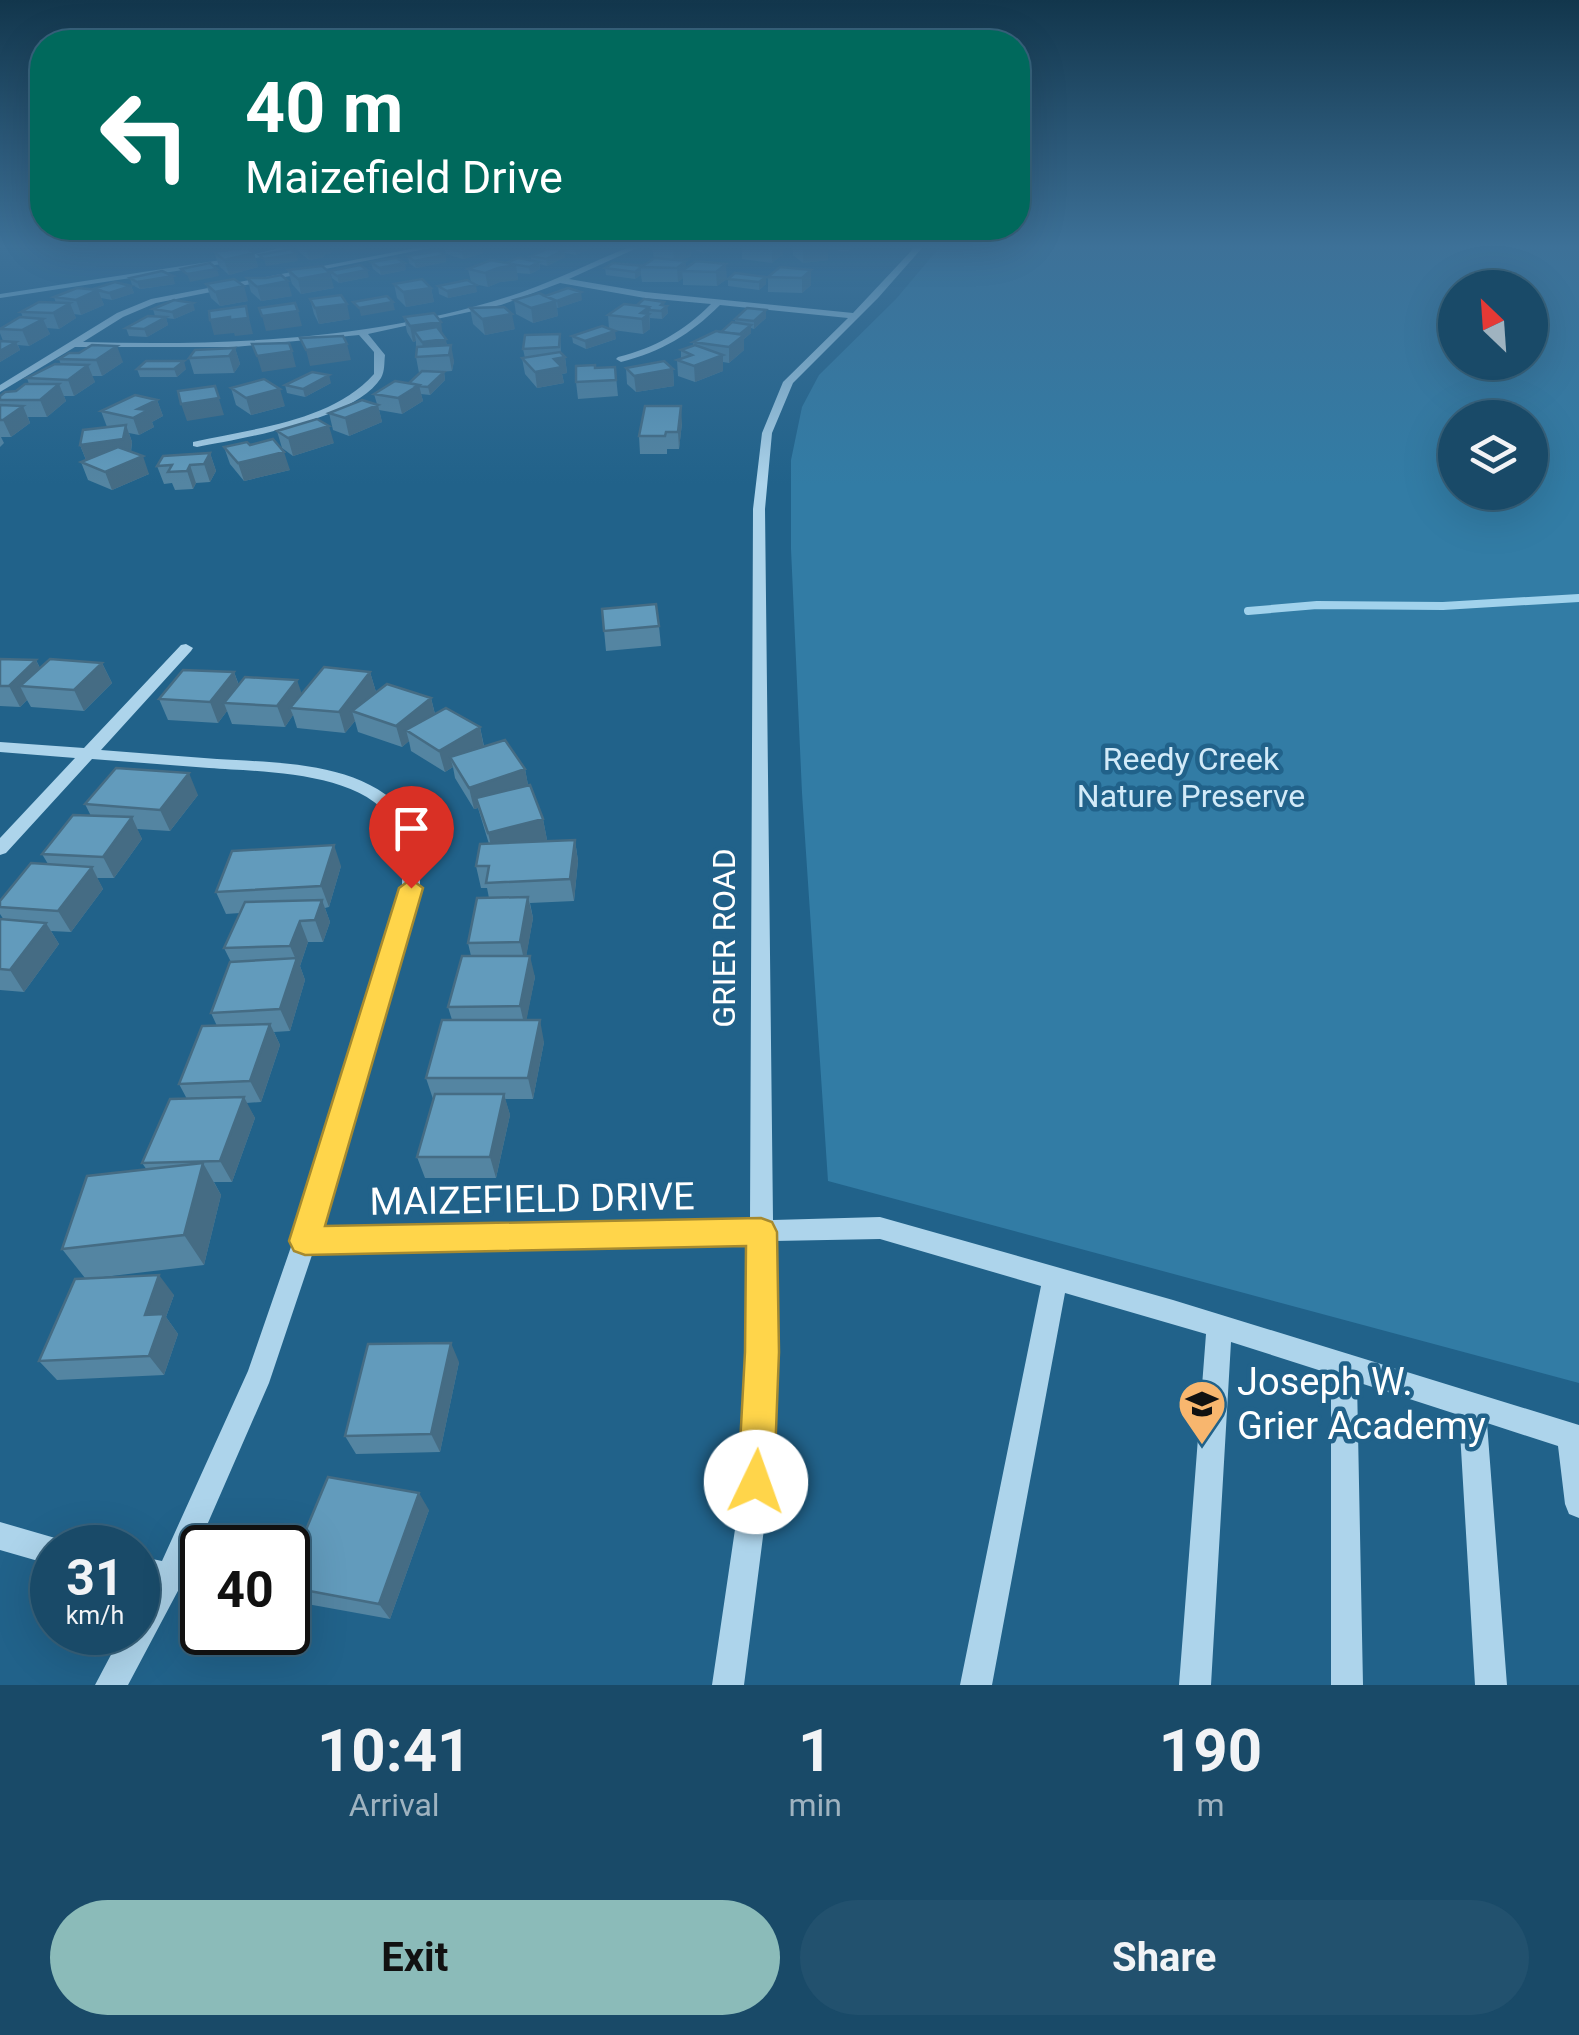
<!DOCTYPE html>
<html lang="en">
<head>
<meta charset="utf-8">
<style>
  :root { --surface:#194a68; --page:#22516e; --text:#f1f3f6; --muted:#9fb3c0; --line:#37627c; --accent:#8bbbb9 }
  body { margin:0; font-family:Roboto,sans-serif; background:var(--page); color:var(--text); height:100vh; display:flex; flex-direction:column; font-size:38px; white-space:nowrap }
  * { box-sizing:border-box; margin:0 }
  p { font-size:32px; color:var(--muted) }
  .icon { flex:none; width:55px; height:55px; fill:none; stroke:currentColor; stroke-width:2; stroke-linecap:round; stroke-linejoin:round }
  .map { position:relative; height:1685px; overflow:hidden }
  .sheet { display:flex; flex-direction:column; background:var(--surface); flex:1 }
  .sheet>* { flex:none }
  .guide { position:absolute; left:30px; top:30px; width:1000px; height:210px; border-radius:40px; box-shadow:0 10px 40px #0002,0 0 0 2px var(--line); background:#00695c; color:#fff; overflow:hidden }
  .needle { width:65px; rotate:335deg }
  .tools { position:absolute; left:1438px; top:270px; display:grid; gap:20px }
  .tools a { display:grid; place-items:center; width:110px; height:110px; border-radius:50%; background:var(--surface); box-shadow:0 10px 40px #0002,0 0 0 2px var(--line); font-size:50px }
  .speed { position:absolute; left:30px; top:1525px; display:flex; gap:20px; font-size:50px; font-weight:700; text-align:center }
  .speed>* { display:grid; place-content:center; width:130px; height:130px; border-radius:50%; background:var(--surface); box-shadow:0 10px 40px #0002,0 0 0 2px var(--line); line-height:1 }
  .speed small { font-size:25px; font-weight:400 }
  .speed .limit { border:5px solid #111; border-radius:15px; background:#fff; color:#111 }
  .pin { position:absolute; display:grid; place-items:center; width:85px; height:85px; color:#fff; margin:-102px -42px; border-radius:50% 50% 50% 0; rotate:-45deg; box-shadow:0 0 10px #0007 }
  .pin .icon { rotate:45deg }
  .me { position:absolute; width:110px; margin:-55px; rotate:3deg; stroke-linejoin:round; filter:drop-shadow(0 0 8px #0008) }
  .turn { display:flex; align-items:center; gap:35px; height:210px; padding:0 50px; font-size:45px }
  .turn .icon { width:130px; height:130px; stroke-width:2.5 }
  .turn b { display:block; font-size:70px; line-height:85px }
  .eta { display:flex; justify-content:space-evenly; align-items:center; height:170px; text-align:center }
  .eta b { font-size:60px; font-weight:700; line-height:70px }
  .cta { display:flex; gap:20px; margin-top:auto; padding:20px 50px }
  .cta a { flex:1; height:115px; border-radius:60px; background:var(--accent); color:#111; font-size:40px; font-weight:700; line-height:115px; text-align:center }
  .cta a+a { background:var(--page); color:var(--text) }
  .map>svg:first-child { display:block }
  .green { fill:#327ca5; fill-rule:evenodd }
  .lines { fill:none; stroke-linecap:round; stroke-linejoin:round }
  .stream-far1 { stroke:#a1d2ec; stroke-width:4 }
  .stream { stroke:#a1d2ec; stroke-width:8 }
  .minor { fill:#add4eb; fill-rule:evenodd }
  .wall { fill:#5485a2 }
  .shaded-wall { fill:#456c84 }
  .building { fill:#629bbc; stroke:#456c84; stroke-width:2.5 }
  .route { fill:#ffd54a; stroke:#a68a30; stroke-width:2.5 }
  .labels { text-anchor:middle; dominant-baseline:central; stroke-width:9; stroke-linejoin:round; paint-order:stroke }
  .park-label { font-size:32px; fill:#d2eaf8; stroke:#21628a }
  .street-label { font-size:32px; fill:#fff; stroke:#21628a }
  .near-street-label { font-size:38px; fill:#fff; stroke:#21628a }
  .near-poi-label { font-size:38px; fill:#fff; stroke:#21628a; text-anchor:start }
</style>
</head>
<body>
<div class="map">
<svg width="1579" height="1685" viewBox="0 0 1579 1685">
  <rect width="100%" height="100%" fill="#21628a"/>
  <!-- green -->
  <path class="green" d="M939,248H1579V1383L828,1181L802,793L791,549V460L802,407L819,375L896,299ZM1455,288H1530V362H1455ZM1455,418H1530V492H1455Z"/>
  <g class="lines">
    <!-- stream-far1 -->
    <path class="stream-far1" d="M243,259L289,248
      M0,296L228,261"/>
    <!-- stream -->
    <path class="stream" d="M1248,611L1317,605L1443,606L1579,598"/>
    <!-- minor -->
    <path class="minor" d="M416,248H430L156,303L123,317L83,342C225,346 371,340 507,297C549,284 587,264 627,248H637L569,279L645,292L853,313L914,248H922L878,298L793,383L772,433L765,509L773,1220L880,1217L1173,1300L1579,1425V1518L1569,1514L1565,1504L1558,1446L1487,1423L1507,1685H1475L1459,1415L1357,1382L1363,1685H1331V1374L1231,1342L1211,1685H1179L1206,1334L1065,1293L992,1685H960L1041,1286L880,1239L774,1241L775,1352L770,1482L744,1685H712L742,1482L749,1352L750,1242L313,1252L269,1383L180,1587L128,1685H95L123,1632H138V1606L148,1588L138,1586V1556L162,1561L248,1371L293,1241L402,888C402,866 405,839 392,820C358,771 262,772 209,768C170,765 131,762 92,759L6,853L0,855V838L75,758L0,752V742L84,748L181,645L186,644L193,648L191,651L101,750C139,753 178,756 217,759C278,763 363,761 405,813C422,834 420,864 420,888L320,1230L750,1220L753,509L762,433L783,382L848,318L720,305C691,334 661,352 621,362L616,359L618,357C655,348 684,331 711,304L645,298L560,283L501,305L368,334L385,355C384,363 385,371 381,378C354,420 245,438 197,447L193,446V442C254,428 331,422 374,374V352L359,335L234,347H75L0,392V385L117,313L151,299Z
      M0,1522L62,1540L66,1548H52V1565L0,1550Z"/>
  </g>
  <!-- wall -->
  <path class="wall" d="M298,248H330L332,253L323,255L324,257L309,260L299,252Z
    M444,248L483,253L463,259L446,254Z
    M554,248H592L576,255L565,253V257L547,266L540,264V269L530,274L517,273L518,280L500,282L488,287L474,284L477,292L448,298L439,294L438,286L471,282L468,269L531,261V256Z
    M652,248H727L703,253L690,248L691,256L680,260L686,268L696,261L727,279L717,286L683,285V278L678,282H642L641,275L635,279L606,275L605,268L642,266L654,258Z
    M742,248H783V254L772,263L742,259Z
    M793,248H855L846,252L828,249V260L803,263L793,255Z
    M214,252L254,253L258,267L229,275L219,266Z
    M445,255L446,262L416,268L409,263L408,256Z
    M371,262L406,270L381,275L373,269Z
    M288,270L334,288L301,294L292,284Z
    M811,270V285L802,293L768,292V277Z
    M330,271L369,277L339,283L332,278Z
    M130,278L175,284L140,289L132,285Z
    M247,278L292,296L261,301L251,292Z
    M728,279L766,284L759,290L728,286Z
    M206,284L248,301L220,306L211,298Z
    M394,284L431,288L434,302L406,307L397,298Z
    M131,286L134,293L112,300L101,298L104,305L81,315L74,314L76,318L59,329L47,328L50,334L29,346L18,345L20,350L0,362V341H3L0,333V328L23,318L21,312L56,303L54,297L93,289Z
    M545,296L582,300L557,308L558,316L533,323L516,314L514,300Z
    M310,299L350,319L319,324L314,314Z
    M637,305L667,306L668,313L662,319L650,318V329L643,334L613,330L616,339L586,349L573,343L572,336L609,329L608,315Z
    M470,308L515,329L485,335L473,324Z
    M153,309L195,310L174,319L166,318L168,325L147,337L129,336L126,328L155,316Z
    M766,310V318L754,329L751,328V333L744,339V350L729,363L723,362V371L695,382L678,376L677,360L681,358V350L693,346V342L721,332L735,323V319Z
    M404,317L443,335L454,361L452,371L438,372H444L445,380L430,395L421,394L423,401L402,414L379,410L382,422L349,436L333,430L329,413L377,404L374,394L409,383L419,373L416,357V341L413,342L407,332Z
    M560,334L561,353L565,357L567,373L562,374L564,383L537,388L525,374L522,358H525L523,349Z
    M235,348L240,364L234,373L194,374L189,358Z
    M59,359L123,362L102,376H92L95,382L74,396H64L66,401L47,417H28L30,423L11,437H1L4,443L0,447V396L16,391L29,384L27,378L61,365Z
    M615,367L618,396L578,399L576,382L595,368Z
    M626,368L673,369L674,386L636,392L627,384Z
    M137,369H186L177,377H140Z
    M331,383L305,397L287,393L285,385Z
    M231,388L285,406L251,415L236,405Z
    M157,400L163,416L152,422L154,427L139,435L129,433L132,442L131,452L149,474L112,490L88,480L81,462L86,460L80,445L107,427L101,411Z
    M682,423L679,449H667V454H640L639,436Z
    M277,431L334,443L293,456L282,448Z
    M250,445L290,470L244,481L230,464L224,447Z
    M210,453L216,471L210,482L196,483L193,489L175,490L172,483L164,484L157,466Z
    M602,609L659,626L661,646L606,651Z
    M0,659L36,660L40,668L102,663L112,683L84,711L31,707L27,700L20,707L0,706Z
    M234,672L239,685L302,694L370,672L376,692L431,698L435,714L480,727L484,746L525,769L528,785L543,819L547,840H575L578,861L574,901L530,903L533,918L526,956L535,977L526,1020L544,1042L533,1099H505L510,1115L496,1178H425L417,1157L433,1099L426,1078L452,1020L448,1007L471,956L468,943L489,898L487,888H481L476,866L489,844L478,808L474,809L455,778L453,767L445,772L411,751L409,741L402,747L358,732L355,721L345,733L297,728L293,715L285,727L232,724L227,711L218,723L168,720L159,699Z
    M198,795L170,831L137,829L142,839L114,878H97L103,889L71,932L51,931L59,944L24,992L0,990V919L4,920L0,914V901L48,864L42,854L91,816L85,804Z
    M341,866L329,907L325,908L330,922L323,942H308L300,966L305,980L290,1031L274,1032L280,1045L261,1102L246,1103L255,1118L232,1182H214L221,1195L204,1265L103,1277L174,1295L166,1317L178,1334L164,1375L57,1380L39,1361L85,1278L62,1249L147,1170L142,1163L187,1099L179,1084L217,1026L211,1013L231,962L224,948L240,913L226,914L216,892Z
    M459,1362L440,1452L356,1454L345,1436Z
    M429,1510L390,1619L296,1602L288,1592V1573Z"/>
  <!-- shaded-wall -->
  <path class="shaded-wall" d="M306,248H330L332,253L323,255L324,257L309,260Z
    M344,248H368L345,252Z
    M477,248H482L483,253L463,259L462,252Z
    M575,248H592L576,255Z
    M676,248H690L691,256L674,263L673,249Z
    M703,248H727L703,253Z
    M773,248H783V254L772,263V249Z
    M813,248H828V260L803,263V249Z
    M564,250L565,257L547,266L546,259Z
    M254,253L258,267L229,275L224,260Z
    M296,254L298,261L266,266L264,259Z
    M445,255L446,262L416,268L414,261Z
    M686,261V271H682L683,278L678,282L677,268Z
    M539,262L540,269L530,274L529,267Z
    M405,263L406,270L381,275L379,268Z
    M726,264L727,279L717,286L716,272Z
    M516,265L518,280L500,282L488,287L485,273L498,268Z
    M641,268V275L635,279V272Z
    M217,269L219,276L190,282L187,274Z
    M367,270L369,277L339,283L337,276Z
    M811,270V285L802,293V278Z
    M330,273L334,288L301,294L298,279Z
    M173,276L175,284L140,289L137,282Z
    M766,277V284L759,290V282Z
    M288,281L292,296L261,301L257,287Z
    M476,285L477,292L448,298L447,291Z
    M131,286L134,293L112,300L109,293Z
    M244,286L248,301L220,306L215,292Z
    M431,288L434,302L406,307L403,292Z
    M98,290L104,305L81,315L76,300Z
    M581,292L582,300L558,308L557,301Z
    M556,301L558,316L533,323L531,308Z
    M393,302L395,310L361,316L359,308Z
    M664,302L665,308L667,306L668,313L662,319L661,305Z
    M70,303L76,318L59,329L53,313Z
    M193,303L195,310L174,319L172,312Z
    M347,304L350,319L319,324L315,308Z
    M246,306L253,334L235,336L234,333L214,335L210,320Z
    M649,307L650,329L643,334L641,313Z
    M766,310V318L754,329V321Z
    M298,311L302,326L266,331L262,316Z
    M512,314L515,329L485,335L482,319Z
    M166,317L168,325L147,337L144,329Z
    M43,319L50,334L29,346L22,330Z
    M441,322L443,337L414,331L416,341L413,342L410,326Z
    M751,325V333L744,339V350L729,363V347Z
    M615,331L616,339L586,349L585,341Z
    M560,334L561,358L565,357L567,373L562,374L564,383L537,388L535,372L554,359L561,358Z
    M446,339L448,355L424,356L422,342Z
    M16,342L20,350L0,362V351Z
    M347,344L351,360L310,366L306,350Z
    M451,345L454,361L452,371L449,355Z
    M117,346L123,362L102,376L96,360Z
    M235,348L240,364L234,373L229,356Z
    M292,351L296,367L262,372L257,356Z
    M723,355V371L695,382L694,366Z
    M184,361L186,369L177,377L174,369Z
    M88,365L95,382L74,396L68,380Z
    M673,369L674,386L636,392L634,376Z
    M444,372L445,380L430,395L428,387Z
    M329,375L331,383L305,397L303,389Z
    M59,384L66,401L47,417L40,400Z
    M419,385L423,401L402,414L398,398Z
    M215,386L224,415L187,421L181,404Z
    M280,389L285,406L251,415L246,398Z
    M157,400L163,416L152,422L154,427L139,435L133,418L138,409Z
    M378,405L382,422L349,436L345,418Z
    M23,406L30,423L11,437L3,420Z
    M681,406L682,423L679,449L678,432Z
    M126,425L132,442L130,456L87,462L80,445Z
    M329,426L334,443L293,456L288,438Z
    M284,452L290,470L244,481L238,463Z
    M210,453L216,471L210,482L204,464Z
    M143,456L149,474L112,490L105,472Z
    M190,465L196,483L193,489L187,471Z
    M36,660L46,681L20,686L27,700L20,707L9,686Z
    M102,663L112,683L84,711L74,690Z
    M234,672L241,692L224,703L227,711L218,723L210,702Z
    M370,672L376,692L352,711L355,721L345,733L339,712Z
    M297,680L304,700L290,708L293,715L285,727L277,706Z
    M431,698L436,719L406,730L409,741L402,747L396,726Z
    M480,727L484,748L450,757L453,767L445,772L439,751Z
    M525,769L529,790L476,798L478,808L474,809L469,788Z
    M189,773L198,795L170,831L160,810Z
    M132,817L142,839L114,878L103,857Z
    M543,819L547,840L493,854L488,833Z
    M575,840L578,861L574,901L570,879Z
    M334,845L341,866L329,907L321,886Z
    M92,867L103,889L71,932L58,911Z
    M528,897L533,918L525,964L520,942Z
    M322,900L330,922L323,942L315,920Z
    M300,921L308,942L300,966L305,980L290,1031L280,1009L296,960L290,946Z
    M46,923L59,944L24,992L10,970Z
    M530,956L535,977L525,1028L520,1006Z
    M540,1020L544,1042L533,1099L528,1078Z
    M270,1024L280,1045L261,1102L250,1081Z
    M504,1094L510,1115L496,1178L490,1157Z
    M244,1097L255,1118L232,1182L220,1161Z
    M203,1163L221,1195L204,1265L184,1235Z
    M159,1275L174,1295L166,1317L178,1334L164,1375L149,1356L145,1315Z
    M451,1343L459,1362L440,1452L431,1434Z
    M419,1493L429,1510L390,1619L379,1604Z"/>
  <!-- building -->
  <path class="building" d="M242,248H247L254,253L224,260L214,252Z
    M446,248H477L462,252Z
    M549,248L564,250L546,259L531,256Z
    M291,249L296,254L264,259L259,255Z
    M438,251L445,255L414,261L408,256Z
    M396,258L405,263L379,268L371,262Z
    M518,258L539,262L529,267L506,263Z
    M655,258L686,261L677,268L641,267Z
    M491,260L516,265L498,268L485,273L468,269Z
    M696,261L726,264L716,272L682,271Z
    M210,263L217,269L187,274L181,269Z
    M613,263L643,266L635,272L605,268Z
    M360,265L367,270L337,276L330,271Z
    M322,266L330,273L298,279L288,270Z
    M780,267L811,270L802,278L768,277Z
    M162,271L173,276L137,282L130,278Z
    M735,273L766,277L759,282L728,279Z
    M281,275L288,281L257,287L247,278H266Z
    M234,279L244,286L215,292L206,284Z
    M422,279L431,288L403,292L394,284Z
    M467,280L476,285L447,291L438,286Z
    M115,282L131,286L109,293L93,289Z
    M77,288L98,290L76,300L54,297Z
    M568,288L581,292L557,301L545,296Z
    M539,293L556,301L531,308L514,300Z
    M341,295L347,304L315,308L310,299Z
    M387,296L393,302L359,308L353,302Z
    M644,299L664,302L661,305L667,306L661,311L650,310L649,307L637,305Z
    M174,300L193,303L172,312L153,309Z
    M39,302L70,303L53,313L21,312Z
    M295,303L298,311L262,316L259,308Z
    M624,304L649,307L641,313L649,314L642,319L608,315Z
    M246,306L248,318L230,320V317L210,320L209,311Z
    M504,307L512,314L482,319L470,308Z
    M747,308L766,310L754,321L735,319Z
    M434,313L441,322L410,326L404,317Z
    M148,316L166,317L144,329L126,328Z
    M20,317L43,319L22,330L0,329Z
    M732,322L751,325L740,334L721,332Z
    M602,326L615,331L585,341L572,336Z
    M437,327L446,339L422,342L414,331Z
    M716,331L744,335L729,347L693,342Z
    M560,334L559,347L523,349L525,335Z
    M343,336L347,344L306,350L300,338Z
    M0,341L16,342L0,351Z
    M289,343L292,351L257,356L252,344Z
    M92,345L117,346L96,360L59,359L69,353H79Z
    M451,345L449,355L416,357L417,347Z
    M695,345L723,355L694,366L677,360L692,355L681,350Z
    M235,348L229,356L189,358L195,350Z
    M560,352L565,357L554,359L562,367L535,372L522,358Z
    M146,361H184L174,369H137Z
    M664,361L673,369L634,376L626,368Z
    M55,364L88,365L68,380L27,378Z
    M595,365V368L615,367L616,380L576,382V366Z
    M422,371L444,372L428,387L417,386L419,385L409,383Z
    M312,372L329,375L303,389L285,385Z
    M264,379L280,389L246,398L231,388Z
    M395,381L419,385L398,398L374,394Z
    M25,384H59L40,400H0V396L5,392L16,391Z
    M215,386L219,398L181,404L178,391Z
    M135,395L157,400L138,409L148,410L133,418L101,411Z
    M362,400L378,405L345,418L329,413Z
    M0,405L23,406L3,420H0Z
    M645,406H681L678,432H666L665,436H639Z
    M317,419L329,426L288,438L277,431Z
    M126,425L123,439L80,445L83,430Z
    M273,439L284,452L238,463L224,447L247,442L250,445Z
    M118,447L143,456L105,472L81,462Z
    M210,453L204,464L190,465L187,471L168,472L172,465L157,466L163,456Z
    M656,604L659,626L604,631L602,609Z
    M0,659L36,660L9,686H0Z
    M50,659L102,663L74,690L20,686Z
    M324,667L370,672L339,712L290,708Z
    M183,670L234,672L210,702L159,699Z
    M245,677L297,680L277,706L224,703Z
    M387,684L431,698L396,726L352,711Z
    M446,708L480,727L439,751L406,730Z
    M505,740L525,769L469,788L450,757Z
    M116,768L189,773L160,810L85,804Z
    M530,785L543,819L488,833L476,798Z
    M73,815L132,817L103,857L42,854Z
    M575,840L570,879L486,883L489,866H476L480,844Z
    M334,845L321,886L216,892L232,851Z
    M31,863L92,867L58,911L0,907V901Z
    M528,897L520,942L468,943L477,898Z
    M322,900L315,920L300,921L290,946L224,948L245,902Z
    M0,919L46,923L10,970L0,969Z
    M462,956H530L520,1006L448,1007Z
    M297,958L280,1009L211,1013L230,962Z
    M442,1020H540L528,1078H426Z
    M270,1024L250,1081L179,1084L202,1026Z
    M435,1094H504L490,1157H417Z
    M244,1097L220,1161L142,1163L170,1099Z
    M203,1163L184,1235L62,1249L87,1176Z
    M159,1275L145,1315L164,1314L149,1356L39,1361L75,1279Z
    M451,1343L431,1434L345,1436L368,1344Z
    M328,1477L419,1493L379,1604L288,1587V1573Z"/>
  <!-- sky -->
  <linearGradient id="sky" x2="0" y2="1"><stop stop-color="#12364c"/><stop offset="0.51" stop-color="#3d7198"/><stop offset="1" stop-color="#3d7198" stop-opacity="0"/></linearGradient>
  <rect width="1579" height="484" fill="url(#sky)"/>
  <!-- route -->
  <path class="route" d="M411,879L423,888L325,1226L761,1218L772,1222L777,1232L779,1352L774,1482L769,1495L756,1501L743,1495L738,1482L745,1352L746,1246L305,1255L294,1251L289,1241L399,888Z"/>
  <!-- icons -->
  <defs>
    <g id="school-pin" transform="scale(2.5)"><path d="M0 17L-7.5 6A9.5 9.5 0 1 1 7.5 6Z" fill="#f8b66e" stroke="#21628a"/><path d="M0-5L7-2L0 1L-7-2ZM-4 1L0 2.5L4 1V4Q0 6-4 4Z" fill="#111"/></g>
  </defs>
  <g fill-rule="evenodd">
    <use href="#school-pin" x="1202" y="1404"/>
  </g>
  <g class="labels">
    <!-- park labels -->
    <g class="park-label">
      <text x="1191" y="759">Reedy Creek<tspan x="1191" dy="37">Nature Preserve</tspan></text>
    </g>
    <!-- street labels -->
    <g class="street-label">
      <text transform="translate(724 938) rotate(-90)">GRIER ROAD</text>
    </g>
    <!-- near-street labels -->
    <g class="near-street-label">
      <text transform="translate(532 1199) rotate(-1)">MAIZEFIELD DRIVE</text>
    </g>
    <!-- near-poi labels -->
    <g class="near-poi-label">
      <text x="1237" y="1382">Joseph W.<tspan x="1237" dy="44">Grier Academy</tspan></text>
    </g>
  </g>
</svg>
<div class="tools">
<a><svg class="needle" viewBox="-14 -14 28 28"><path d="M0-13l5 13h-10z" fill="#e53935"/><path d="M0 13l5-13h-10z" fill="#9fb3c0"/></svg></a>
<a><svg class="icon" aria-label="layers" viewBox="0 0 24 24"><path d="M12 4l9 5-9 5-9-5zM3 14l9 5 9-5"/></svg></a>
</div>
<div class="speed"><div>31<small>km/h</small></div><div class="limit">40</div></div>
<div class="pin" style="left:411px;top:888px;background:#d93025"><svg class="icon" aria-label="arrive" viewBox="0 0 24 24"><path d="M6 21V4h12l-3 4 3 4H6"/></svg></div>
<svg class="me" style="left:756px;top:1482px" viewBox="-20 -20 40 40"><circle r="19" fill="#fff"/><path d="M0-13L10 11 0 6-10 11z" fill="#ffd54a"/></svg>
<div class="guide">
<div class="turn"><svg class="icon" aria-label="left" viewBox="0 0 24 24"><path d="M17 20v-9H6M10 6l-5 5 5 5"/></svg><div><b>40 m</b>Maizefield Drive</div></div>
</div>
</div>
<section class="sheet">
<div class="eta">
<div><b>10:41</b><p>Arrival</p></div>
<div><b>1</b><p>min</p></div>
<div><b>190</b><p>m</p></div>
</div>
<div class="cta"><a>Exit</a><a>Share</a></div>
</section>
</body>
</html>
